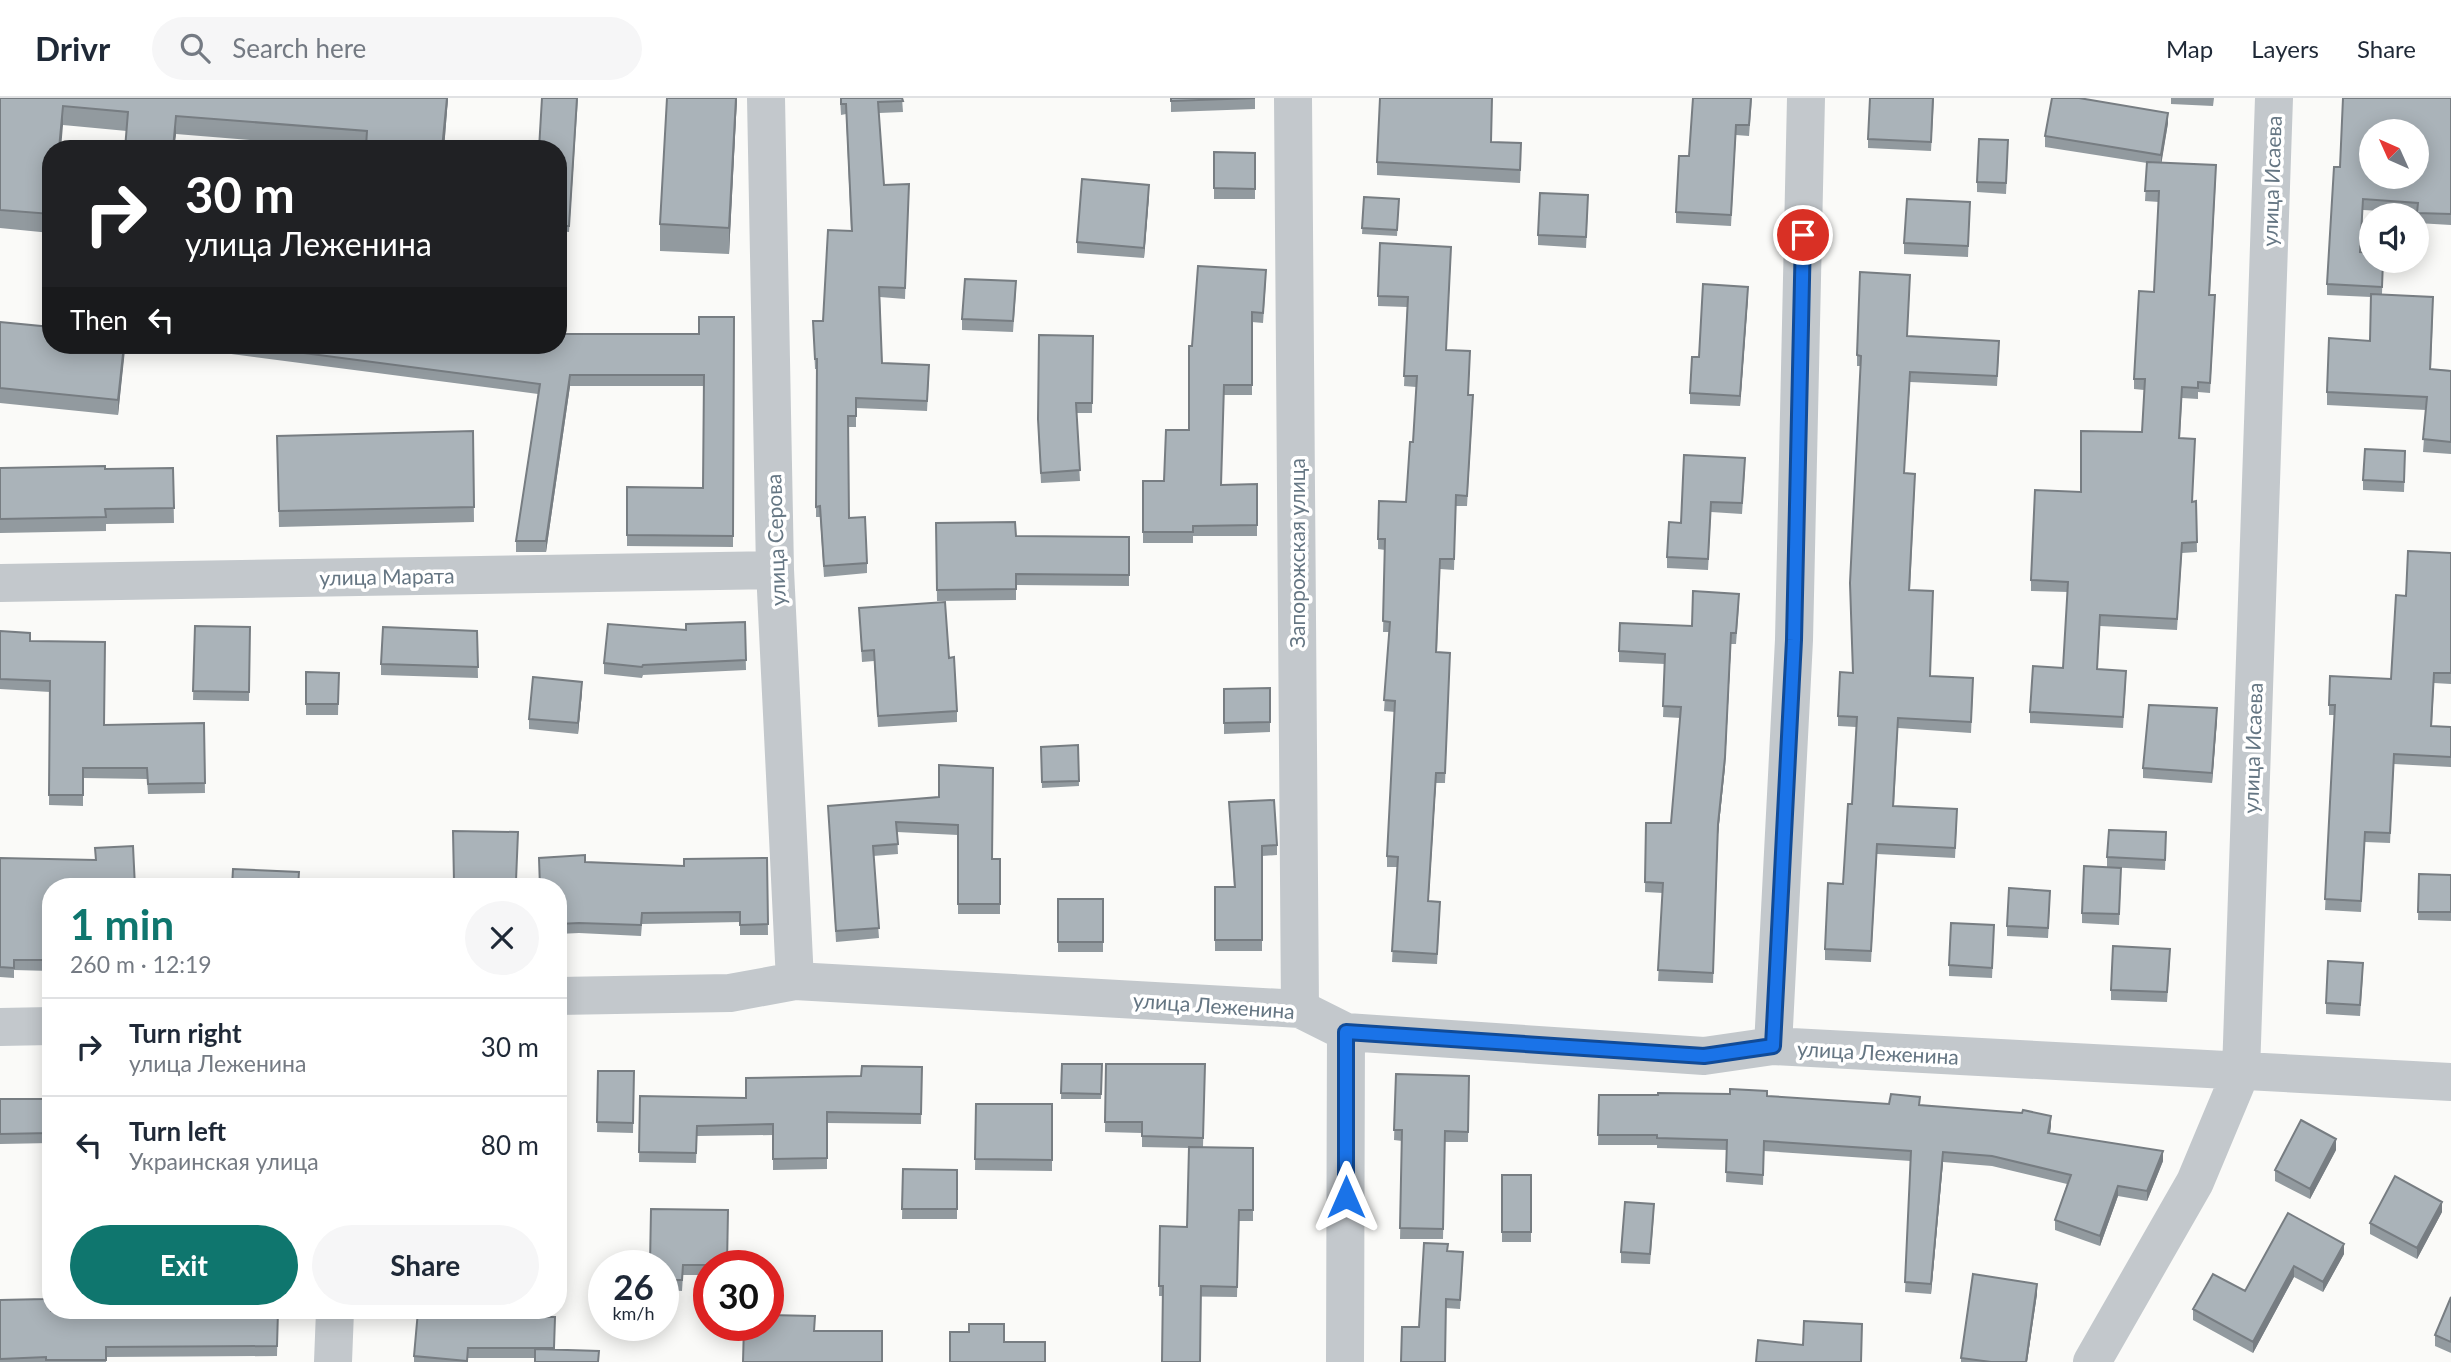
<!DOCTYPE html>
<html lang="en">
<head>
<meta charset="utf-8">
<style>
  :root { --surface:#fff; --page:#f6f6f7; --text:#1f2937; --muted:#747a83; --line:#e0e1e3; --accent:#0f766e }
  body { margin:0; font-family:Lato,sans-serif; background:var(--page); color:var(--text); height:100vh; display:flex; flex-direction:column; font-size:26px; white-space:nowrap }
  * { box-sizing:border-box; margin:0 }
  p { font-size:23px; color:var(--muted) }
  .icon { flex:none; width:38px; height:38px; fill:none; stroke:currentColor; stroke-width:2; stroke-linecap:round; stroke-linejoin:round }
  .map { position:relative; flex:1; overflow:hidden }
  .sheet { position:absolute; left:42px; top:780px; width:525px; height:441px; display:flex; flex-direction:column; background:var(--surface); border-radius:28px; box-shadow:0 4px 18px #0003 }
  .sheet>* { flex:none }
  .guide { position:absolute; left:42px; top:42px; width:525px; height:214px; border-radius:28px; box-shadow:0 4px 18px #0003; background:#202124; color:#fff; overflow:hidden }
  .needle { width:46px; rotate:315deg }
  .controls { position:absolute; left:2359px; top:21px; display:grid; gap:14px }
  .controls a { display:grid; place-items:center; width:70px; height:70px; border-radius:50%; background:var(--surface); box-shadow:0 4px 18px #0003; font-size:35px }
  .speed { position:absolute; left:588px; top:1152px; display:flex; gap:14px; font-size:35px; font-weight:700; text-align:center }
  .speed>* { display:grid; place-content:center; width:91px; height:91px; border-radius:50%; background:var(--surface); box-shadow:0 4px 18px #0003; line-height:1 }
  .speed small { font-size:18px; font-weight:400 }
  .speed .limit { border:10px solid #d22; background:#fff; color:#111 }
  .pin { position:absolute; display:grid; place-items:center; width:60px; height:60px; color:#fff; margin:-30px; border:4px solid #fff; border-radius:50%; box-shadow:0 2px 7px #0007 }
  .me { position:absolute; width:77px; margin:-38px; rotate:0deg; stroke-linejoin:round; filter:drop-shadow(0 0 5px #0008) }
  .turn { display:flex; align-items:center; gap:24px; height:147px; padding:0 28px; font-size:32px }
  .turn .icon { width:91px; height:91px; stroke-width:2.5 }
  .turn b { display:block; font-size:49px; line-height:60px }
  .then { display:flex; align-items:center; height:66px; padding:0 28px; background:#0003; gap:14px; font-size:26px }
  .round { display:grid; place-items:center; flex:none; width:74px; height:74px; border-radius:37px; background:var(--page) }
  .overview { display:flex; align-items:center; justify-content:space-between; height:119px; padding:0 28px }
  h1 { font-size:42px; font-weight:700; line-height:52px; color:var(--accent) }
  .primary-button { display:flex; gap:14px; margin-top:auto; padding:14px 28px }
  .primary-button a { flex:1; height:80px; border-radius:42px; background:var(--accent); color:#fff; font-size:28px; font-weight:700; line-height:80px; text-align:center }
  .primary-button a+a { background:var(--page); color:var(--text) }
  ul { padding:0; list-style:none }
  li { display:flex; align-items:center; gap:21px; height:98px; padding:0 28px; border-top:2px solid var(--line) }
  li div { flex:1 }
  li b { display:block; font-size:26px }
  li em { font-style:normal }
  header { display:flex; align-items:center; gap:42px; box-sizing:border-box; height:98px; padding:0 35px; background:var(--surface); border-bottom:2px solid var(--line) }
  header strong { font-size:33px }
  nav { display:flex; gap:38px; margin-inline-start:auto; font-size:24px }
  .search { width:490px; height:63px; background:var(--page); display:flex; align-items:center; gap:18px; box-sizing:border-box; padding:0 24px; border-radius:38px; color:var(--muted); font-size:26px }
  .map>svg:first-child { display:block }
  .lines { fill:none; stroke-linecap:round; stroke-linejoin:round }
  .minor { stroke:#c3c8cc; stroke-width:38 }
  .wall { fill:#929a9f }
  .shaded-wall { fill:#777d82 }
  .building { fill:#aab3b9; stroke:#777d82; stroke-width:2; fill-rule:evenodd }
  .route-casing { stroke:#114b97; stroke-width:18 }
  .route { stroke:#1a73e8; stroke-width:12 }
  .labels { text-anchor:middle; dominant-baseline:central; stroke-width:7; stroke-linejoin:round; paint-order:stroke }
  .street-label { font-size:21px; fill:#657683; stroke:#fff }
</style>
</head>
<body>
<header>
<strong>Drivr</strong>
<div class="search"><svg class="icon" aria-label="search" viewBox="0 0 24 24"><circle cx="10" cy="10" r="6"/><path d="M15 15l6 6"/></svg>Search here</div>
<nav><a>Map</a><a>Layers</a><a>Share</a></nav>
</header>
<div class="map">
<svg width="2451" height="1264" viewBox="0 0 2451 1264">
  <rect width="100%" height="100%" fill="#fafaf8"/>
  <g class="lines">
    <!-- minor -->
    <path class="minor" d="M766,0L775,472L795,883
      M1293,0L1300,911
      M0,485L775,472
      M558,898L730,895L795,883L1300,911L1346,934L1704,958L1773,948L2451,984
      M0,929L51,928
      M1773,948L1794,542L1806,0
      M333,1264L335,1213
      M1345,1264L1346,934
      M2092,1264L2195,1084L2241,974L2274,0"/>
  </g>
  <!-- wall -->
  <path class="wall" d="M0,0H448L444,51H360L176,36L174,51H125L127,33L63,27L51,51V135L0,130Z
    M578,0L569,134L558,133V51Z
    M667,0H737L729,156L660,153V126Z
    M840,0H902L903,14L879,15L884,87L909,86L905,201L880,199L882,265L929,278L927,313L856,310V329H848L849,420L867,465V475L824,479L820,419H816L817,271H815L813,223H823L851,133L846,16L841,17Z
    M1171,0H1255V11L1171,14Z
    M1752,0L1749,38L1736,37L1731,128L1676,125V114L1689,58Z
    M1934,0L1931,53L1868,50V41Z
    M2171,0H2214L2213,8L2171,6Z
    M2451,0V127L2417,125V115L2363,112L2361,154L2383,163L2382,196L2433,212L2431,271L2451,272V356L2423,354L2426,312L2327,307V294L2370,243L2371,199L2327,197V186L2340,69Z
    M2168,25L2161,65L2216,78L2210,197L2215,207L2210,295L2198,294V301L2182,300L2180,340L2193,404L2196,403L2197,454L2182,455L2177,532L2100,528L2097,571L2126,583L2123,630L2030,625V614L2063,570L2068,494L2031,493V482L2081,394L2142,334L2144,292L2134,291V281L2154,194L2159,104L2145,103L2147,65L2045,49V38Z
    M1491,44L1521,59L1520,85L1377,77V64Z
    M2008,53L2006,96L1977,94V84Z
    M1214,54L1255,55V101H1214Z
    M1149,97L1144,160L1077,155V144Z
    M1364,99L1399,101L1397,138L1362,136Z
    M1970,104L1968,159L1904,156V145Z
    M1588,108L1586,150L1538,147V137Z
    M1451,159L1446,252L1470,264L1468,297L1473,307L1467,408H1456L1454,472L1440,471L1437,554L1450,555L1445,685H1436L1428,803L1440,814L1437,866L1392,864L1397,769H1387V758L1395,614L1384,613L1389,534H1383L1385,452L1378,451V441L1406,404L1413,344L1416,289L1404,288L1407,209L1378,208V198Z
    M1266,182L1263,225L1252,224V297H1224L1221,387L1257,386V438H1193V445H1143V383H1164L1189,332L1192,248Z
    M1910,187L1907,238L1999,253L1997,288L1910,284L1904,375L1915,386L1910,492L1930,578L1973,591L1971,635L1898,630L1894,708L1957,721L1955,760L1877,756L1871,864L1825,862V851L1843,786L1852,706L1856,629L1838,628V618L1853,575L1861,268H1857V257Z
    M1016,193L1013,234L962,232V221Z
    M1748,199L1740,308L1690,306V295L1699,259Z
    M734,219L733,449L627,448V389L703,390L704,288H570L546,454H516V443L538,296L201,252V247H499L524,250L563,236H699Z
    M0,224L125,247L118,317L0,305Z
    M1039,237L1093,238L1092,315H1076L1080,383L1041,385L1038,331Z
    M473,333L474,424L279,429L277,338Z
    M2405,364L2404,394L2363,392V382Z
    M0,370L105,371L173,370L174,425L106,426V433L0,435Z
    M1745,371L1742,416L1711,414L1708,472L1667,470V459L1681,425Z
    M936,425L1016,438L1129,439V488L1016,487V502L937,503Z
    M2451,455V586L2434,585L2432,628L2451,629V669L2394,666L2390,745L2365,744L2361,814L2325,812L2334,617H2329V607L2391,581L2406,498Z
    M1739,506L1736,546H1731L1725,669L1718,736L1713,885L1658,883L1663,795L1645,794L1646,725H1671L1681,620L1663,619L1665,566L1619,564V553L1692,528Z
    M859,510L957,613V624L878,629L874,563L862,564Z
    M745,524L746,572L643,577L642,580L604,576V565L686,532Z
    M195,528L250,529L249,603L193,602Z
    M0,533L30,543L105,627L204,625L205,695L148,696L147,681L83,680V708L49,707L50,594L0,591Z
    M477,533L478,580L381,577V566Z
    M306,574L339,575L338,617H306Z
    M1270,590V634L1224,636V591Z
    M582,594L578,636L529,631V621Z
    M2217,621L2212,685L2143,680V670Z
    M1078,647L1079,688L1042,690L1041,649Z
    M939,699L992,761H1000V816H958V737L897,734L898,756L873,758L879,840L836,844L828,708Z
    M1229,704L1277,747V757L1262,758V853H1215V789H1234Z
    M453,733L518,734L516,789H454Z
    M2166,745L2165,772L2107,769V759Z
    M133,748L51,789V873L14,872V880L0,879V760L95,762Z
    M767,760L768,837H740V824L642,826L641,838L579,835L558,836V789L585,764L684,768Z
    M2419,776L2451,777V823L2418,822Z
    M2121,781L2119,827L2082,825V815Z
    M1058,801H1103V854H1058Z
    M2050,803L2048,840L2007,838V828Z
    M1994,837L1992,880L1949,878V867Z
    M2170,861L2167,904L2111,902V892Z
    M2363,876L2360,918L2326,916V905Z
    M558,941H564L563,996H558Z
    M1062,966H1102L1101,1001H1061Z
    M1106,966H1205L1203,1049L1253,1050V1123H1239L1237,1199L1159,1198L1160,1128L1187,1129L1189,1050L1142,1049V1035L1105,1034Z
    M922,969L921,1026L827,1025V1071L773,1072V1037L697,1038L696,1065L639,1064L640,998L746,1000L861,978Z
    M598,973H634L633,1035L597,1034Z
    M1396,976L1469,978L1468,1044H1445L1443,1141H1400L1402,1043L1394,1042Z
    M1599,997L1767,998L1889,1006L1920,1007L2051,1028L2050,1035L2163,1063L2147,1103L2118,1098L2100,1148L2055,1132V1122L2067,1086L1992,1068L1943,1064L1931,1196L1905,1194L1911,1063L1764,1053L1763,1087L1726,1084L1727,1052L1657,1050V1047H1598Z
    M0,1001H51V1045L0,1046Z
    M976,1006H1052V1073L975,1072Z
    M2336,1052L2310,1101L2275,1083V1072Z
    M903,1071L957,1072V1121H902Z
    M1502,1077H1531V1144H1502Z
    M651,1111L709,1167V1177H683L682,1193L663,1192V1167Z
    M2442,1114L2417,1161L2370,1136V1125Z
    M2288,1115L2344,1156L2323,1194L2294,1179L2253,1255L2193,1222V1211L2245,1193Z
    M1654,1116L1650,1166L1621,1165V1154Z
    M1447,1153L1463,1163L1460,1211L1446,1210L1419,1229Z
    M2037,1196L2027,1264H1961V1260Z
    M2451,1199V1255L2435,1248V1237Z
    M0,1202L278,1213L277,1258L106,1259V1264H0Z
    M471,1218L555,1219V1252L535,1260H468V1264H414V1258Z"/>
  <!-- shaded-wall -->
  <path class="shaded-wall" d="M447,0H448L444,51H442Z
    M736,0H737L729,156V130Z
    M63,8V27L61,51H59Z
    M2168,15V25L2161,68V57Z
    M176,18V36L174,51H173Z
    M1149,87V97L1144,160V150Z
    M1748,189V199L1740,308V298Z
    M124,247H125V252L118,317V302Z
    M570,277V288L546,454V443Z
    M1731,546L1725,669L1718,736L1713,885L1718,726Z
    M582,584V594L578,636V625Z
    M2217,610V621L2212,685V675Z
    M1436,675V685L1428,813V803Z
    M2051,1018V1028L2048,1045V1035Z
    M2336,1041V1052L2310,1101V1091Z
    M2163,1053V1063L2147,1103V1093Z
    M1943,1054V1064L1931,1196V1186Z
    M2118,1088V1098L2100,1148V1138Z
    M2442,1104V1114L2417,1161V1150Z
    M2344,1146V1156L2323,1194V1184Z
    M2294,1168V1179L2253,1255V1244Z
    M2037,1186V1196L2027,1264H2026Z"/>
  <!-- building -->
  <path class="building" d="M0,0H447L442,51H385L366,49L367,33L176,18L173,51H125L128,14L63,8L59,51H51V116L0,112Z
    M542,0H577L569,128H558V51H539Z
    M667,0H736L729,130L660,126Z
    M841,0H902L903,3L878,4L884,87L909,86L905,190L879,189L882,265L929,267L927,303L856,300V318H848L849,420L865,419L867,465L824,468L820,408L816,409L817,261H815L813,223H823L828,132L852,133L846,6H841Z
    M1171,0H1255L1171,3Z
    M1380,0H1492L1491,44L1521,45L1520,72L1377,64Z
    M1693,0H1751L1749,27H1736L1731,117L1676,114L1679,58H1689Z
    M1870,0H1933L1931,44L1868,41Z
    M2052,0H2079L2168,15L2161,57L2045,38Z
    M2343,0H2451V116L2417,115L2418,105L2363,101L2360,154L2371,155V163H2383L2382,189L2327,186L2334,69H2340ZM2371,33H2417V79H2371Z
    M1979,41L2008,42L2006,85L1977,84Z
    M1214,54L1255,55V91L1214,90Z
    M2147,64L2216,67L2209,197H2215L2210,285L2198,284V290L2182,289L2179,340L2195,341L2192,404L2196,403L2197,444L2182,445L2177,521L2100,517L2097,571L2126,573L2123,619L2030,614L2033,568L2063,570L2068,484L2031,482L2035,392L2081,394V333L2142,334L2145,281H2134L2139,193L2154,194L2159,93H2145Z
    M1082,81L1149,87L1144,150L1077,144Z
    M1540,95L1588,97L1586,139L1538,137Z
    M1364,99L1399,101L1397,132L1362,130Z
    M1907,101L1970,104L1968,148L1904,145Z
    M1380,145L1451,149L1446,252L1470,253L1468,297H1473L1467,398L1456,397L1454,461H1440L1436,554L1450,555L1445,675H1436L1428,803L1440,804L1437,856L1392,853L1398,759L1387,758L1395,603L1384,602L1390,524L1383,523L1385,441H1378L1379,403L1406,404L1410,344H1413L1417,278H1404L1408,199L1378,198Z
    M1198,168L1266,172L1263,215L1252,214V287H1224L1221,387L1257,386V427L1193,428V434H1143V383H1164L1166,332H1189V248H1192Z
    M1860,174L1910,177L1907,238L1999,243L1997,278L1910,274L1904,375L1915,376L1909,492L1933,493L1930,578L1973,580L1971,624L1898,620L1893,708L1957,711L1955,750L1877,746L1871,853L1825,851L1828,785L1843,786L1848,706H1852L1857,619L1838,618L1840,574L1853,575L1850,485L1861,258L1857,257Z
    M965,181L1016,183L1013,223L962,221Z
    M1703,186L1748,189L1740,298L1690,295L1692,259H1699Z
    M2371,196L2433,199L2430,271L2451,273V344L2423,341L2427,299L2327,294L2329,240L2370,243Z
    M563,212V236H699V219H734L733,438L627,437V389L703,390L704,277H570L546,443H516L540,286L243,247H499L524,250L527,247H558V217Z
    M0,224L51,229V247H124L118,302L0,290Z
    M1039,237L1093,238L1092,305H1076L1080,372L1041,375L1038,321Z
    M473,333L474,409L279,413L277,338Z
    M2365,351L2405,353L2404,384L2363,382Z
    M1684,357L1745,360L1742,405L1711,404L1708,461L1667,459L1669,424L1681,425Z
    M105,368V371L173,370L174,410L105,411L106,419L0,421V370Z
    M1015,424L1016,438L1129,439V477L1016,476V491L937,492L936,425Z
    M2408,453L2451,455V575H2434L2431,628L2451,629V659L2394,656L2390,735L2365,734L2361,803L2325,801L2335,607H2329L2330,578L2391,581L2396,497L2406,498Z
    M1693,493L1739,496L1736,535H1731L1725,659L1718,726L1713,875L1658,872L1663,785L1645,784L1646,725H1671L1681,609L1663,608L1665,556L1619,553L1620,525L1692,528Z
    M945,504L949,560L954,559L957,613L878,618L874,552L862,553L859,510Z
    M745,524L746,562L643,567L642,569L604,565L608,526L686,532V526Z
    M195,528L250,529L249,594L193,593Z
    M383,529L477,533L478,569L381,566Z
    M0,533L30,535V543L105,544L104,627L204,625L205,685L148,686L147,670H83V697H49L50,583L0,581Z
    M306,574L339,575L338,606H306Z
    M533,579L582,584L578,625L529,621Z
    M1270,590V624L1224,625V591Z
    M2149,607L2217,610L2212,675L2143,670Z
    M1078,647L1079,683L1042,684L1041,649Z
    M939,667L993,670L992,761H1000V806H958V727L896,724L898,746L873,748L879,830L836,833L828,708L939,699Z
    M1274,702L1277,747L1262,748V842H1215V789H1235L1229,704Z
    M2109,732L2166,734L2165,762L2107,759Z
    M453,733L518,734L516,783L454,784Z
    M133,748L135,789H51V862H14V870L0,869V760L96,762L95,750Z
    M585,757V764L684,768V761L767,760L768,826L740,827V814L642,815L641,827L579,825L558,826V789H540L539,760Z
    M2084,768L2121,770L2119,816L2082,815Z
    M233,771L299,774L298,789H232Z
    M2419,776L2451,777V814H2418Z
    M2009,790L2050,793L2048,830L2007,828Z
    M1058,801H1103V844H1058Z
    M1951,825L1994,827L1992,870L1949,867Z
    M2113,848L2170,851L2167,894L2111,892Z
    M2328,863L2363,865L2360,907L2326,905Z
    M558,941H564L563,984H558Z
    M1062,966H1102L1101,996L1061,995Z
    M1106,966H1205L1203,1040L1142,1038V1024H1105Z
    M862,968L922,969L921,1016L827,1014V1060L773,1061V1026L697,1028L696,1055L639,1054L640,998L746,1000V980L861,978Z
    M598,973H634L633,1025L597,1024Z
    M1396,976L1469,978L1468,1034L1445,1033L1443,1131L1400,1130L1402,1032H1394Z
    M1730,991L1767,993V998L1889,1006L1891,996L1920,999L1919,1007L2022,1015L2023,1012L2051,1018L2048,1035L2163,1053L2147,1093L2118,1088L2100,1138L2055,1122L2071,1077L1992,1058L1943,1054L1931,1186L1905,1184L1911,1053L1764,1043L1763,1077L1726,1074L1727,1042L1657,1040V1037H1598L1599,997H1658V995L1730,996Z
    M0,1001H51V1035L0,1036Z
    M976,1006H1052V1062L975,1061Z
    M2301,1022L2336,1041L2310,1091L2275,1072Z
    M1189,1049L1253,1050V1112H1239L1237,1189L1201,1188L1200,1264H1162L1163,1188H1159L1160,1128L1187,1129Z
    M903,1071L957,1072V1111H902Z
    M1502,1077H1531V1134H1502Z
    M2395,1078L2442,1104L2417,1150L2370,1125Z
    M1625,1104L1654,1106L1650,1156L1621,1154Z
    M651,1111L728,1112L727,1167H683L682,1182H663V1167H650Z
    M2288,1115L2344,1146L2323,1184L2294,1168L2253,1244L2193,1211L2213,1176L2245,1193Z
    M1424,1145L1448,1146L1447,1153L1463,1154L1460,1202L1446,1201L1445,1264H1401L1402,1229H1419Z
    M1973,1176L2037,1186L2026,1264H1991L1961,1260Z
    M46,1196H51V1213H278L277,1248L106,1249V1262H46V1259L0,1261V1202L46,1201Z
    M2451,1199V1244L2435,1237Z
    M418,1213H471V1218L555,1219L554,1250H468L467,1263L414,1258Z
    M768,1217L815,1218L814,1233H882V1264H743L744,1227H768Z
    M1804,1223L1862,1226L1861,1264H1756L1758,1242L1803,1247Z
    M969,1226H1004V1244H1045V1264H950V1234H969Z
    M535,1251L599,1253L598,1264H535Z"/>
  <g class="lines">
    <!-- route casing -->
    <g class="route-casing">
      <path id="route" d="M1346,1099V934L1704,958L1773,948L1794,542L1803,137"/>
    </g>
    <!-- route -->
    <use href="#route" class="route"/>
  </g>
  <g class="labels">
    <!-- street labels -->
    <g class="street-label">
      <text transform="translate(2271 83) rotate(-88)">улица Исаева</text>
      <text transform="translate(775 442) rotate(-92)">улица Серова</text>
      <text transform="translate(1296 455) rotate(-90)">Запорожская улица</text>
      <text transform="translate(387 478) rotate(-1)">улица Марата</text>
      <text transform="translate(2252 650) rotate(-88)">улица Исаева</text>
      <text transform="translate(1214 907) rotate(4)">улица Леженина</text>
      <text transform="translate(1878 954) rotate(3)">улица Леженина</text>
    </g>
  </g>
</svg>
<div class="controls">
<a><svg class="needle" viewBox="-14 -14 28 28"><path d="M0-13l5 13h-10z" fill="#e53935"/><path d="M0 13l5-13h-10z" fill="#747a83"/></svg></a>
<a><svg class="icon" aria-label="sound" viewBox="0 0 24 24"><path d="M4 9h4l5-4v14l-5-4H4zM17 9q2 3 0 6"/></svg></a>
</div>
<div class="speed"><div>26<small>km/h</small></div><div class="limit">30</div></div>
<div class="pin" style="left:1803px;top:137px;background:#d93025"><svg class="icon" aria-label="arrive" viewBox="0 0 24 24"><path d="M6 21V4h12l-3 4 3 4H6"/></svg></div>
<svg class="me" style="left:1346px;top:1099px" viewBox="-20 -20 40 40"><path d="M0-17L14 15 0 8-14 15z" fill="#1a73e8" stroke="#fff" stroke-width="4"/></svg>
<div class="guide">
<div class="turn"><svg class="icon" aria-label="right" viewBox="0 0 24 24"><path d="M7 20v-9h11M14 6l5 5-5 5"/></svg><div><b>30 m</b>улица Леженина</div></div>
<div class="then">Then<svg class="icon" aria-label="left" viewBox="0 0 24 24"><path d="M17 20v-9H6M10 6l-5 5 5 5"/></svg></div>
</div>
<section class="sheet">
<div class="overview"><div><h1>1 min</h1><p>260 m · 12:19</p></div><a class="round"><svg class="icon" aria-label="close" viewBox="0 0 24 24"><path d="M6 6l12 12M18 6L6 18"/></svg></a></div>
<ul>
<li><svg class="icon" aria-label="right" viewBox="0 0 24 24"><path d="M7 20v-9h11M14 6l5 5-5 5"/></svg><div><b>Turn right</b><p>улица Леженина</p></div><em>30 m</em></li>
<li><svg class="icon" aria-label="left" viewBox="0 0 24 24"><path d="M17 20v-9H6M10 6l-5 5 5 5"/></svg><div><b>Turn left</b><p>Украинская улица</p></div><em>80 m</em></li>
</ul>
<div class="primary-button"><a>Exit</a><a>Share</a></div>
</section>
</div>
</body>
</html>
